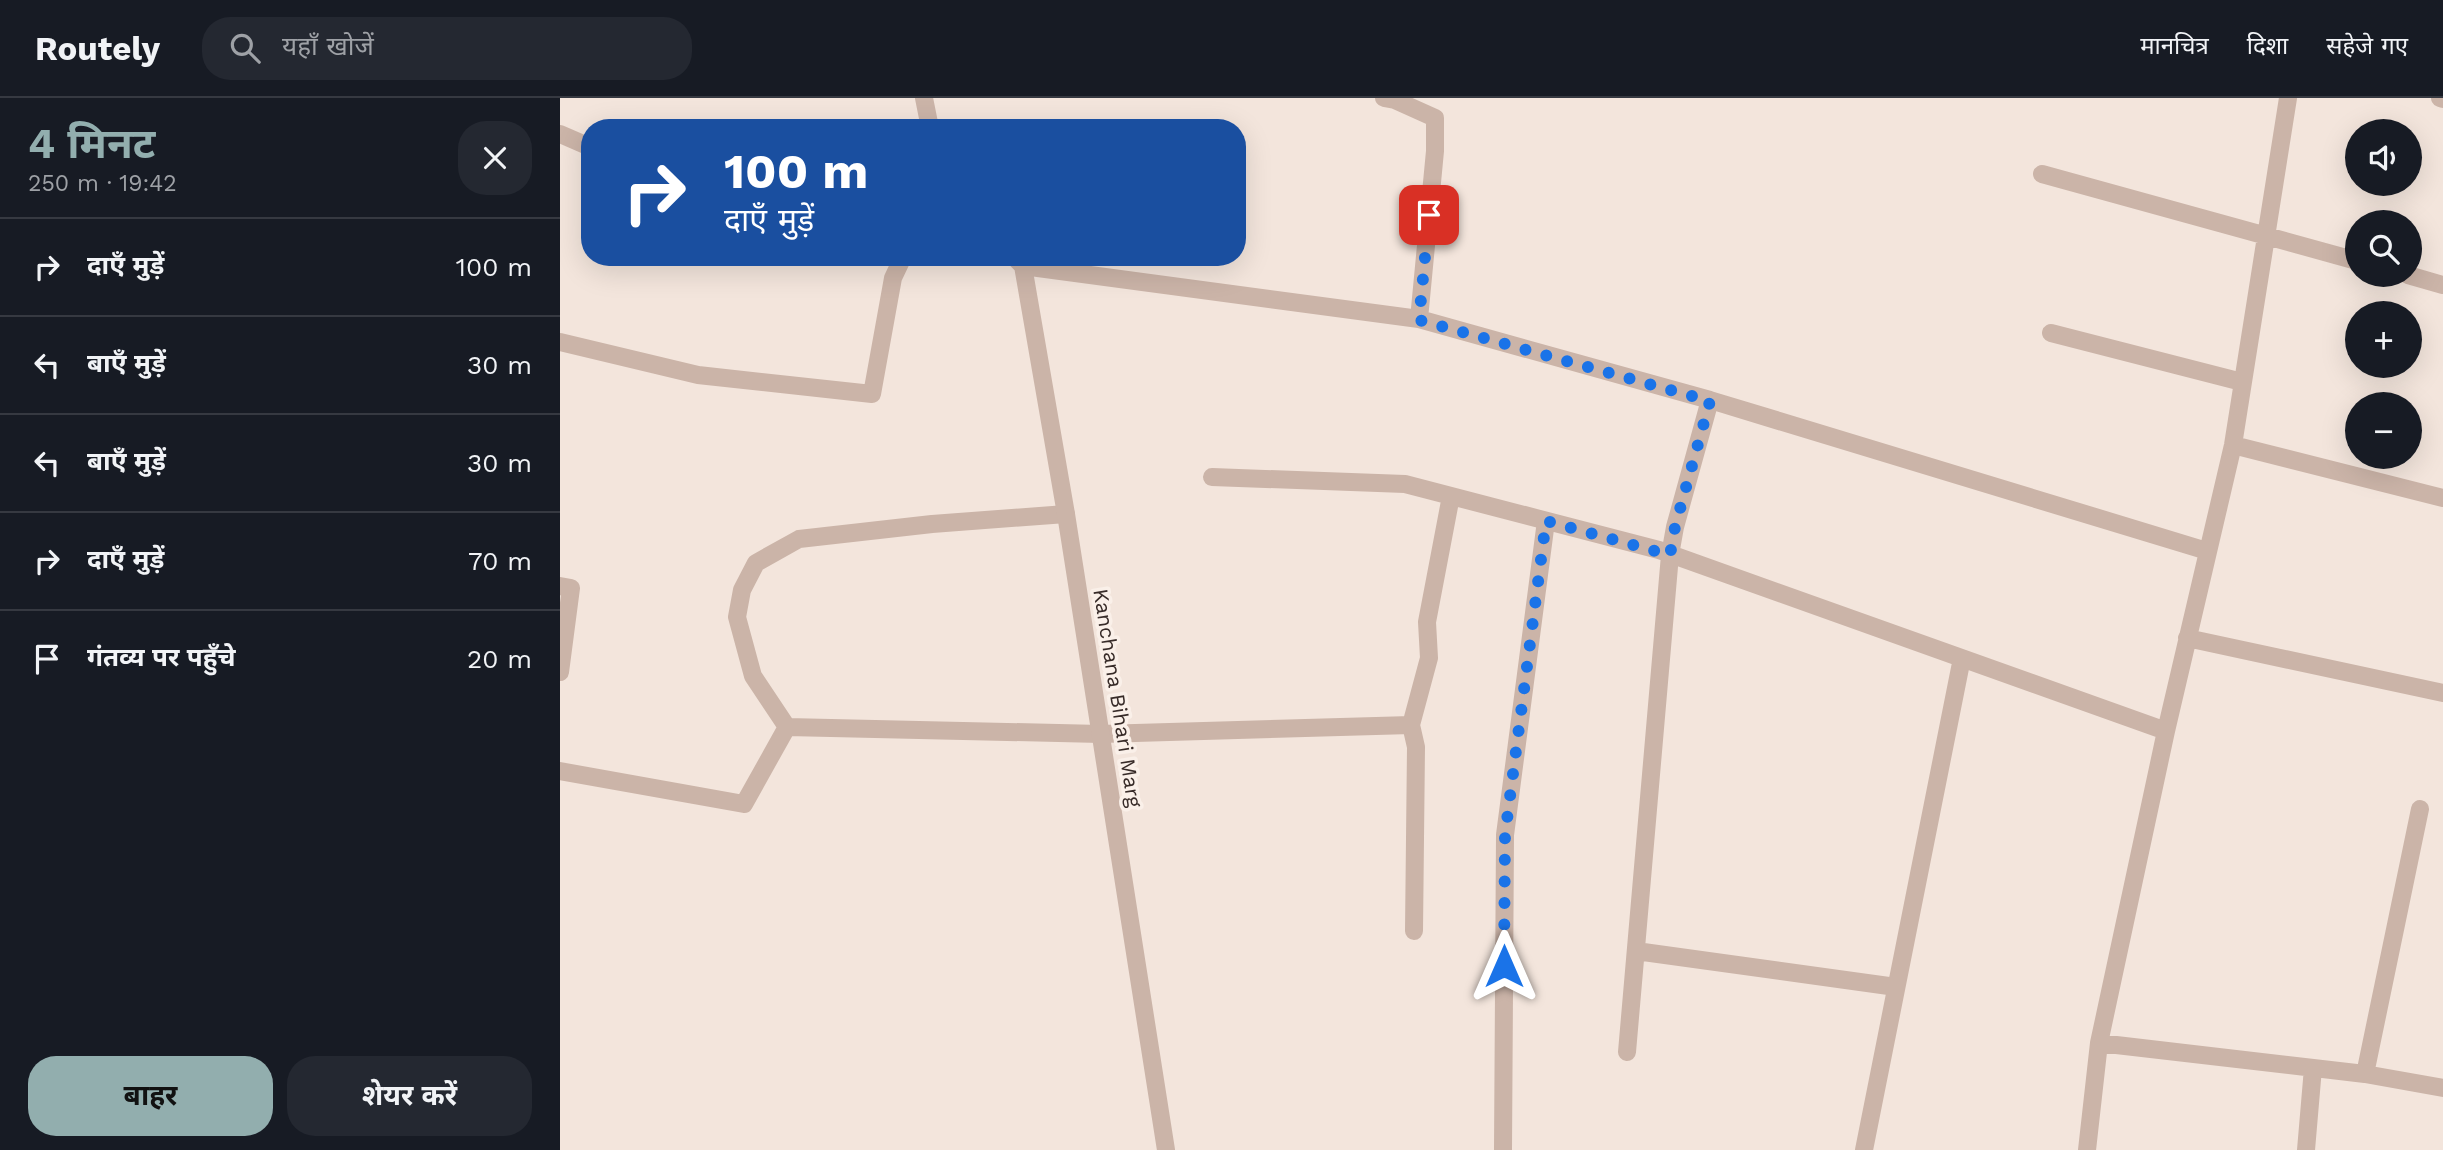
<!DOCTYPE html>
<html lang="hi">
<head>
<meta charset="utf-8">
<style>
  :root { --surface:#171b24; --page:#242831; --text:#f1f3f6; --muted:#9ea1a6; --line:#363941; --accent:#92aeae }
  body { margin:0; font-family:"Work Sans","Noto Sans Devanagari",sans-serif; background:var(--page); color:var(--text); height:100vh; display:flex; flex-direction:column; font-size:26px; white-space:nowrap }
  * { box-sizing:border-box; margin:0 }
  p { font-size:23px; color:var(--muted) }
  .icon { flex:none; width:38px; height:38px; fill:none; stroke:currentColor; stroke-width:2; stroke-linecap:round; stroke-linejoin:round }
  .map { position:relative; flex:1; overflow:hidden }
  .drawer { display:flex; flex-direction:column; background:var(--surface); width:560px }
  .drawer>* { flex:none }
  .banner { position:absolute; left:21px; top:21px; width:665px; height:147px; border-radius:28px; box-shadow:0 7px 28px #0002; background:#1a4fa0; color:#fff; overflow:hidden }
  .buttons { position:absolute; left:1785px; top:21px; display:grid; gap:14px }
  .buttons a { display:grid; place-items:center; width:77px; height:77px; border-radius:50%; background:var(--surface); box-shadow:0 7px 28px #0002; font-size:35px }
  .pin { position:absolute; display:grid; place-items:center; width:60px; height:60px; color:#fff; margin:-30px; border-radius:14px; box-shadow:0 4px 10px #0006 }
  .me { position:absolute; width:77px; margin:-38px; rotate:0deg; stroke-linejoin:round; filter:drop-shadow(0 0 5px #0008) }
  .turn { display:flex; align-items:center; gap:24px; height:147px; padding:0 28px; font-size:32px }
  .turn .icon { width:91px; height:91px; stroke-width:2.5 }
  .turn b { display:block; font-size:49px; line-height:60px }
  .round { display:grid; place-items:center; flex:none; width:74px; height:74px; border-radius:28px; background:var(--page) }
  .overview { display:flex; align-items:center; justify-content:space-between; height:119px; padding:0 28px }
  h1 { font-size:42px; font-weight:700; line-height:52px; color:var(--accent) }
  .cta { display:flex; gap:14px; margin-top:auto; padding:14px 28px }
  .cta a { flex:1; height:80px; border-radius:28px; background:var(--accent); color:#111; font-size:28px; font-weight:700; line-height:80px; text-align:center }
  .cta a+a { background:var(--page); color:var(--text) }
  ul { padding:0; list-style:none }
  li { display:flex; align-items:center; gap:21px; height:98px; padding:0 28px; border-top:2px solid var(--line) }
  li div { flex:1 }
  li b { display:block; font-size:26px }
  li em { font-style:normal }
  header { display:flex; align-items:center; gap:42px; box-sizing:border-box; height:98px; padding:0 35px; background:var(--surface); border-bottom:2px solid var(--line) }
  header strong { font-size:33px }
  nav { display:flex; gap:38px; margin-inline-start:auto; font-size:24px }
  .search { width:490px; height:63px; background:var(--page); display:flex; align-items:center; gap:18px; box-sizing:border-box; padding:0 24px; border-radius:28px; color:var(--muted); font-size:26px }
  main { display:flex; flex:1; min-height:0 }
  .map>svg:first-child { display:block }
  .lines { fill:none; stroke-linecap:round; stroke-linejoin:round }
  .minor { stroke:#cbb4a8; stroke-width:18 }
  .tertiary { stroke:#cbb4a8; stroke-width:18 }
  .route { stroke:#1a73e8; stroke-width:12; stroke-dasharray:0 21.6 }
  .labels { text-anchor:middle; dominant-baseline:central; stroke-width:7; stroke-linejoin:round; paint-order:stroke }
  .street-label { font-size:21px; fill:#372b28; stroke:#faf0e9 }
</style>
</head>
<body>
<header>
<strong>Routely</strong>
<div class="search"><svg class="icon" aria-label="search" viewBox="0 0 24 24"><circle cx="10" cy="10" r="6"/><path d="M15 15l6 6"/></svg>यहाँ खोजें</div>
<nav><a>मानचित्र</a><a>दिशा</a><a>सहेजे गए</a></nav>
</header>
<main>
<section class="drawer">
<div class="overview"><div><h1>4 मिनट</h1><p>250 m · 19:42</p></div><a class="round"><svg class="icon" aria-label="close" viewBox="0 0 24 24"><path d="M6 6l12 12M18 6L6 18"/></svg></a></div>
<ul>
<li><svg class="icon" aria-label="right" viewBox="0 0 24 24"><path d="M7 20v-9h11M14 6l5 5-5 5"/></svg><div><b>दाएँ मुड़ें</b></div><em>100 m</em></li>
<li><svg class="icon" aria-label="left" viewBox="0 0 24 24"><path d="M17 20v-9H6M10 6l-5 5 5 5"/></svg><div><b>बाएँ मुड़ें</b></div><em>30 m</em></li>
<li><svg class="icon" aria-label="left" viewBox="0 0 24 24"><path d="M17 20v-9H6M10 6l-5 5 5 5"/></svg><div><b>बाएँ मुड़ें</b></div><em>30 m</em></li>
<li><svg class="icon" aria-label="right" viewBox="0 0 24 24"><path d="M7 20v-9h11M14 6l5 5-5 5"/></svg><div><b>दाएँ मुड़ें</b></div><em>70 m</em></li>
<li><svg class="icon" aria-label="arrive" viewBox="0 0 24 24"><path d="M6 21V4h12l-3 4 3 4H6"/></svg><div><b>गंतव्य पर पहुँचे</b></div><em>20 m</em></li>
</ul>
<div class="cta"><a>बाहर</a><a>शेयर करें</a></div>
</section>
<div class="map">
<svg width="1883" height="1052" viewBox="0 0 1883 1052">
  <rect width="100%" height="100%" fill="#f3e5dc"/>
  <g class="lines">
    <!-- minor -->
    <path class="minor" d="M824,0L835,2L875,20V53L859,221
      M1880,0L1883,1
      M0,36L30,49
      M1482,76L1797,163
      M463,168L859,221L1150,302L1647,453
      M1848,177L1883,187
      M1491,235L1682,284
      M0,244L138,277L312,296L333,180L343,159
      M1673,347L1883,400
      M652,379L845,386L1099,452L1606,633
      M0,488L11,490L0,574
      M1627,540L1883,595
      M227,629L541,636L851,627
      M227,629L193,578L177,519L182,492L196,465L239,441L372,426L506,416
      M0,673L184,706L227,629
      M854,833L856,649L851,627L869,560L867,524L891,398
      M1076,853L1336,889
      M1539,945L1805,976L1883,990
      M1067,954L1110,457L1115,429L1150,302
      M1805,976L1860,711
      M943,1052L945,737L986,423
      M1304,1052L1402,560
      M1527,1052L1539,945L1606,633L1673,347L1728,0
      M1746,1052L1753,970"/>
    <!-- tertiary -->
    <path class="tertiary" d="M364,0L370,30
      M454,159L463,168L506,416L606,1052"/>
  </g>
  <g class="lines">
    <!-- route -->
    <path class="route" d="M869,117L859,222L1150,303L1115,429L1110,457L986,423L945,737L944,868"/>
  </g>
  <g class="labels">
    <!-- street labels -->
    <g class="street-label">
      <text transform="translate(558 600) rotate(81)">Kanchana Bihari Marg</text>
    </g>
  </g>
</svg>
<div class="buttons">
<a><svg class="icon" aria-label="sound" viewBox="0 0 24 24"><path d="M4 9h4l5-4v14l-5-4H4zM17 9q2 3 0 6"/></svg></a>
<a><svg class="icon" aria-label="search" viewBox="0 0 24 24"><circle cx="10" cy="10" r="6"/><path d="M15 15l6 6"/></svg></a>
<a>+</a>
<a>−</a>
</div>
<div class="pin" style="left:869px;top:117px;background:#d93025"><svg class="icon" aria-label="arrive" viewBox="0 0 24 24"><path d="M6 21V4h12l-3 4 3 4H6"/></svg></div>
<svg class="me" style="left:944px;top:868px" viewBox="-20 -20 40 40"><path d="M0-17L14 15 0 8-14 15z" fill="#1a73e8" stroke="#fff" stroke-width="4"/></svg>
<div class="banner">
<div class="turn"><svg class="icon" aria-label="right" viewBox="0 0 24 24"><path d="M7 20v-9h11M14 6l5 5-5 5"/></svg><div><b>100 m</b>दाएँ मुड़ें</div></div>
</div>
</div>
</main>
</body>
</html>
